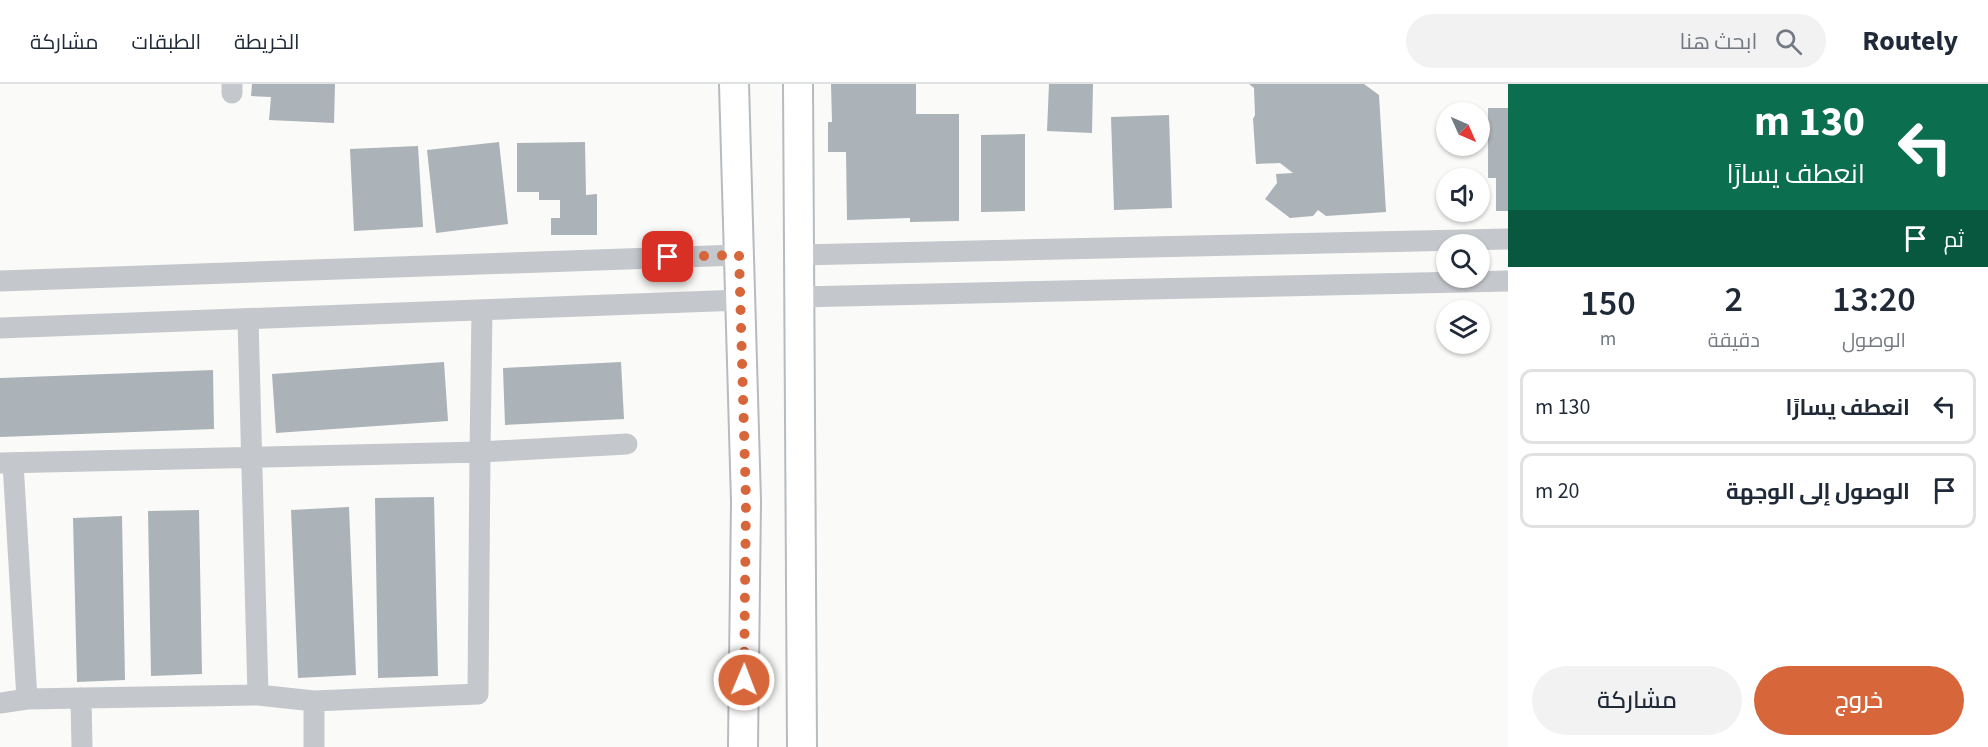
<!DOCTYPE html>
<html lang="ar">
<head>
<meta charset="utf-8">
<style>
  :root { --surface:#fff; --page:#f2f2f3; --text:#1f2937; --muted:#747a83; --line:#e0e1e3; --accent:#d7673a }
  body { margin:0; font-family:"Source Sans 3",Cairo,sans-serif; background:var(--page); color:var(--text); direction:rtl; height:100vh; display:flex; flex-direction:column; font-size:22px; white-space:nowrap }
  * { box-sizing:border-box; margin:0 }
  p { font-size:20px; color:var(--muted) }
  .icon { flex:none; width:33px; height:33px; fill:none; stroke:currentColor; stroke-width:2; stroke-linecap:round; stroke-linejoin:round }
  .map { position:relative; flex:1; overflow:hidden; direction:ltr }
  .details { display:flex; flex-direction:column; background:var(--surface); width:480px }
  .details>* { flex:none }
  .hud { background:#0b6e4f; color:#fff; overflow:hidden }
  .needle { width:39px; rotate:135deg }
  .buttons { position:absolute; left:1436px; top:18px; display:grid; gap:12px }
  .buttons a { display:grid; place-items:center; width:54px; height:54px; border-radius:50%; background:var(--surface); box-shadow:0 2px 4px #0004; font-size:30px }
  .pin { position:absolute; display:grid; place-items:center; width:51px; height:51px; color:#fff; margin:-26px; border-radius:12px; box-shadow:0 3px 9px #0006 }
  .me { position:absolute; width:66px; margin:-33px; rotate:1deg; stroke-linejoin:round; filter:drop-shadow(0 0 4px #0008) }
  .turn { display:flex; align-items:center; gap:21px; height:126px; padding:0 24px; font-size:27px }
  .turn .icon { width:78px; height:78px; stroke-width:2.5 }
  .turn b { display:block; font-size:42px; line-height:51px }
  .then { display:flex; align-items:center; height:57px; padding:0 24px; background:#0003; gap:12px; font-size:22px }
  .eta { display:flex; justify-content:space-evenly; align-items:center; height:102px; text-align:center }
  .eta b { font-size:36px; font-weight:600; line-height:42px }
  .button { display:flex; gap:12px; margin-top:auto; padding:12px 24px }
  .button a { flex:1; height:69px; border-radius:36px; background:var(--accent); color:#fff; font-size:24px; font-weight:600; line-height:69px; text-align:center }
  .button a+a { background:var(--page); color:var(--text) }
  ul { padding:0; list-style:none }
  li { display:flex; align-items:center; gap:18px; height:75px; margin:0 12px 9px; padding:0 12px; border:3px solid var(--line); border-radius:12px }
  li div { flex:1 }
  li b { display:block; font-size:22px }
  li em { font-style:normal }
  header { display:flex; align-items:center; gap:36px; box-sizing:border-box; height:84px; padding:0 30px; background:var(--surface); border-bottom:2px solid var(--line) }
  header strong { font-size:28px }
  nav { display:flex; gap:33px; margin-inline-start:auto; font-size:21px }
  .search { width:420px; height:54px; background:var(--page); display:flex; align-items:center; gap:15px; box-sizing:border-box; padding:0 21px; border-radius:33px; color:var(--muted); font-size:22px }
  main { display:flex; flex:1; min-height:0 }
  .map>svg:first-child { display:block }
  .building { fill:#abb2b8 }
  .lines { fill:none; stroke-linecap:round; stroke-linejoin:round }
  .secondary-casing { stroke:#b6bbc0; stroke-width:32 }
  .street { stroke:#c4c7cb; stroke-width:21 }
  .secondary { stroke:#fff; stroke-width:28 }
  .route { stroke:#d7673a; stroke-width:10; stroke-dasharray:0 18 }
</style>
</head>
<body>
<header>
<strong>Routely</strong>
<div class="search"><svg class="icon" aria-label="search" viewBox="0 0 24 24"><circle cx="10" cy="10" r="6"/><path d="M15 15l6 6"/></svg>ابحث هنا</div>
<nav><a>الخريطة</a><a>الطبقات</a><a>مشاركة</a></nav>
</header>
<main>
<section class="details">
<div class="hud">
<div class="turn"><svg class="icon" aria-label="left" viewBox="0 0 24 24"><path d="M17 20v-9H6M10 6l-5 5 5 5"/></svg><div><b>130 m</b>انعطف يسارًا</div></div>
<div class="then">ثم<svg class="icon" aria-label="arrive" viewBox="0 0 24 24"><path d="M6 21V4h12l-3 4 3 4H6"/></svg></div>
</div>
<div class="eta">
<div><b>13:20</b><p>الوصول</p></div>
<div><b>2</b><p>دقيقة</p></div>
<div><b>150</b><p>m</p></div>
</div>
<ul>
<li><svg class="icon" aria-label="left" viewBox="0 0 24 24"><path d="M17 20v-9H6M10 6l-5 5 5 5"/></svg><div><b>انعطف يسارًا</b></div><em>130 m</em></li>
<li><svg class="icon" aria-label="arrive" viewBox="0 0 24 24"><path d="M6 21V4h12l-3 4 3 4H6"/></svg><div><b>الوصول إلى الوجهة</b></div><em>20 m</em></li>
</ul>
<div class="button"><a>خروج</a><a>مشاركة</a></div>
</section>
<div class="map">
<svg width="1508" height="663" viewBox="0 0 1508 663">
  <rect width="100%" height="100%" fill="#fafaf8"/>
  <!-- building -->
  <path class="building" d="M252,0H335L334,39L269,36L271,13L251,12Z
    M831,0H916V30H959V137L910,138V134L847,136L846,68H828V38H832Z
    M1049,0H1093L1092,49L1047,47Z
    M1249,0H1364L1379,11L1386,128L1326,132L1318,126L1313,132L1290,134L1265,115L1277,99L1276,90L1293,89L1280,79L1256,80L1253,35L1255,31L1254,4Z
    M1488,24H1508V127H1496V94H1488Z
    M1169,31L1172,124L1114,126L1111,33Z
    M1025,50V127L981,128V51Z
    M499,58L508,140L436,149L427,66Z
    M585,58L586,111L597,110V151H551V134H560V116H539V108H517V59Z
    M418,62L423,143L354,147L350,65Z
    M444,278L448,337L276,349L272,290Z
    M621,278L624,335L505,341L503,284Z
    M213,286L214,345L0,353V294Z
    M434,413L438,592L378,594L375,414Z
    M349,423L356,591L298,594L291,426Z
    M199,426L202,590L151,592L148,427Z
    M122,432L125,596L77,598L73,434Z"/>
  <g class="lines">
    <!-- secondary casing -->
    <g class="secondary-casing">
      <path id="secondary" d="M734,0L746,417L743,663
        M798,0L802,663"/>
    </g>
    <!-- street -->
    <path class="street" d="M232,0V9
      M799,171L1508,155
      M0,197L739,171
      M799,213L1508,197
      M482,226L480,368L627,360
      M248,235L258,611
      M0,244L741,216
      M0,379L480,368L478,610L314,617V663
      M13,379L27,615L258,611L314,617
      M81,614L82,663
      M0,619L27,615"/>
    <!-- secondary -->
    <use href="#secondary" class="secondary"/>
  </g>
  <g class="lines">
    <!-- route -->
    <path class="route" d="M668,173L739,171L746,417L744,596"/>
  </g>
</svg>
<div class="buttons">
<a><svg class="needle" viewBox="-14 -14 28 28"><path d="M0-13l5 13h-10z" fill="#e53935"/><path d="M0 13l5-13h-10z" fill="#747a83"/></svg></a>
<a><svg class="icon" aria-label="sound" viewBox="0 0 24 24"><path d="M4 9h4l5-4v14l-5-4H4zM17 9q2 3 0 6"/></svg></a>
<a><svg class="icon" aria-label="search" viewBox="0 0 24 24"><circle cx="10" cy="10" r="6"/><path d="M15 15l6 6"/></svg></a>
<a><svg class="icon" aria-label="layers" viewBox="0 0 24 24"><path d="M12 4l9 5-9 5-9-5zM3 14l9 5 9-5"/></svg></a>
</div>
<div class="pin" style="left:668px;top:173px;background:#d93025"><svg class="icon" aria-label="arrive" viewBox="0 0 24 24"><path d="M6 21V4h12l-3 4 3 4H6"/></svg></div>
<svg class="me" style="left:744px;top:596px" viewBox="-20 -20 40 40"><circle r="17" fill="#d7673a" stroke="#fff" stroke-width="3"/><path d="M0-11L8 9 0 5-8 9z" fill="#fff"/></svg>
</div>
</main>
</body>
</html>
